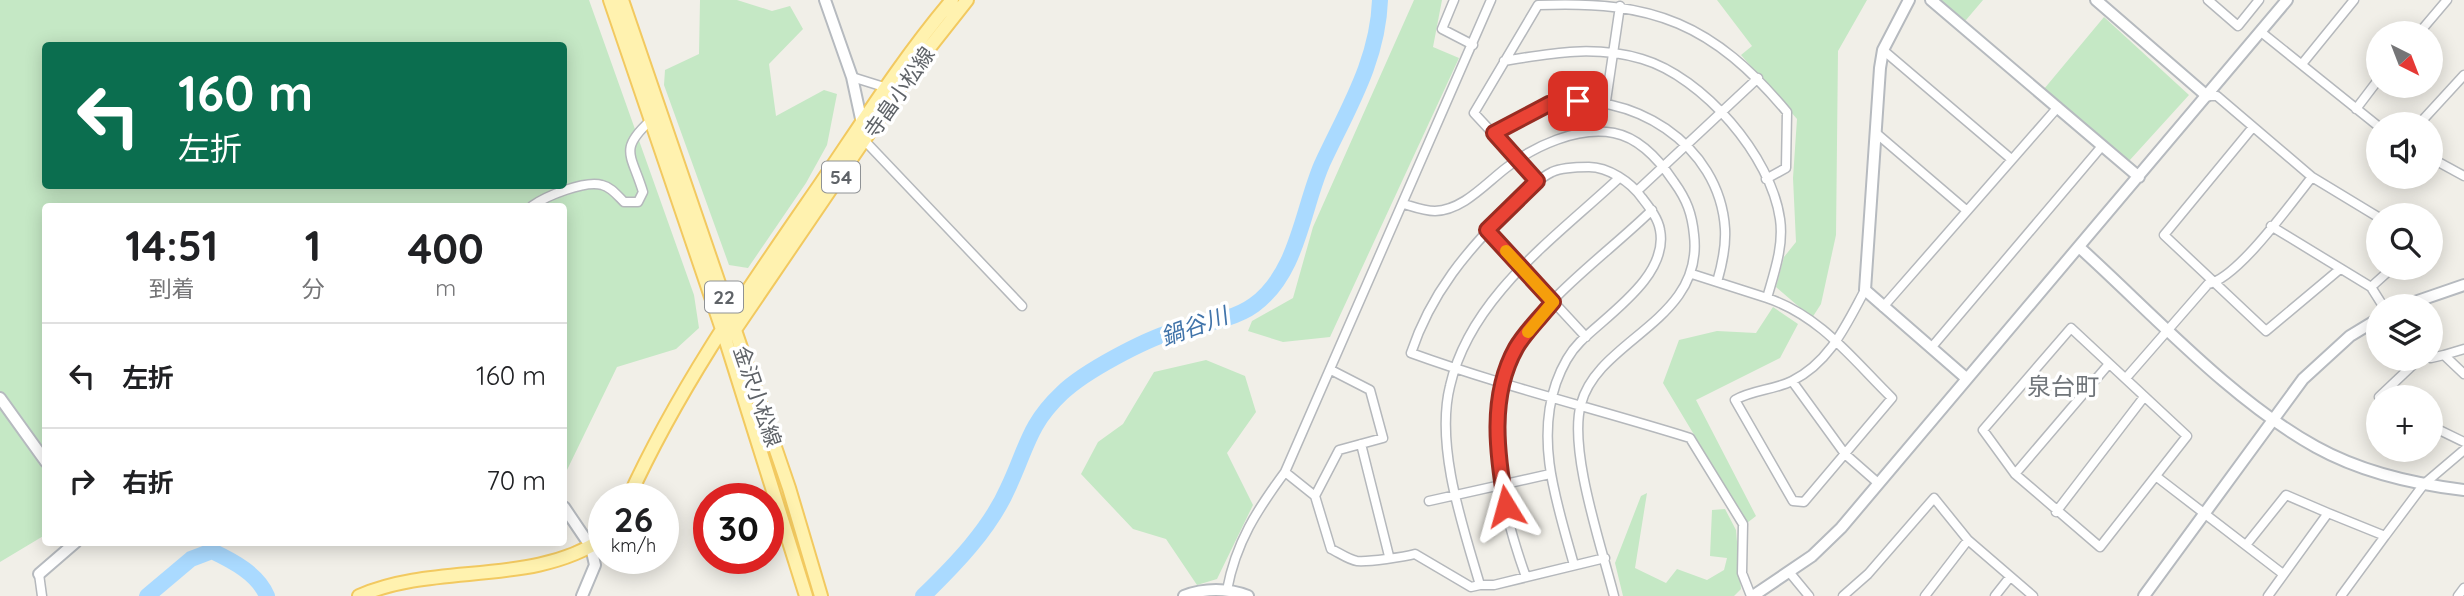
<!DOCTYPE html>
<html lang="ja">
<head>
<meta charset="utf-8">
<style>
  :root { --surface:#fff; --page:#f2f2f2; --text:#202124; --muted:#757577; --line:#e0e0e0 }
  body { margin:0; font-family:Quicksand,"Noto Sans JP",sans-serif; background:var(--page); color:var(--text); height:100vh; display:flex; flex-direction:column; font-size:26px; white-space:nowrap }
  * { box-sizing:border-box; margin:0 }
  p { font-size:23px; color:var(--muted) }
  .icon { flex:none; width:38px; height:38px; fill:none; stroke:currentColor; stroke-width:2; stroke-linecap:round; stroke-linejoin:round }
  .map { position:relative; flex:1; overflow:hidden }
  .details { position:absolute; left:42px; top:203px; width:525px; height:343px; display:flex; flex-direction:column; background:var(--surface); border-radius:7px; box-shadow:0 4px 18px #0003 }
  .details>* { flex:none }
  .top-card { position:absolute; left:42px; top:42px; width:525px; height:147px; border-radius:7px; box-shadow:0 4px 18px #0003; background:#0b6e4f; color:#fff; overflow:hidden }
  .needle { width:46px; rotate:138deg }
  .buttons { position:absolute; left:2366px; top:21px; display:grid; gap:14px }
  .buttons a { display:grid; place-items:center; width:77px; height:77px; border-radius:50%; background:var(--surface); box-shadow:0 4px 18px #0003; font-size:35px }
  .speed { position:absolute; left:588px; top:483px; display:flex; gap:14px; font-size:35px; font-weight:700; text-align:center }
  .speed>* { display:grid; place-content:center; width:91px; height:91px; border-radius:50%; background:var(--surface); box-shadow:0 4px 18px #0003; line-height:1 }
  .speed small { font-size:18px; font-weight:400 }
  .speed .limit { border:10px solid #d22; background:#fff; color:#111 }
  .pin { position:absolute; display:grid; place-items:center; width:60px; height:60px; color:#fff; margin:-30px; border-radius:14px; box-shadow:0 4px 10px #0006 }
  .me { position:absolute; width:77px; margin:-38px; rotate:352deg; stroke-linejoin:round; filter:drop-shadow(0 0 5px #0008) }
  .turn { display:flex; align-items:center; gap:24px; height:147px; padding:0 21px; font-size:32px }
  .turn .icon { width:91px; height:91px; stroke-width:2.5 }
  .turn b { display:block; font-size:49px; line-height:60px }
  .eta { display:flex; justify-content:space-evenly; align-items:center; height:119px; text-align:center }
  .eta b { font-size:42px; font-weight:700; line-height:49px }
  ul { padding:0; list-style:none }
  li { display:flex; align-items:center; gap:21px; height:105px; padding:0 21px; border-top:2px solid var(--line) }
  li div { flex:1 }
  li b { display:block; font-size:26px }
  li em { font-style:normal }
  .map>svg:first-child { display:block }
  .green { fill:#c5e8c5; fill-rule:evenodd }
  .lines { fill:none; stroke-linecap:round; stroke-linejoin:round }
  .river { stroke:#aadaff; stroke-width:16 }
  .street-casing { stroke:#b5b8bc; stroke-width:11 }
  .secondary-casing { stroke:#b6babf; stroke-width:14 }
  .primary-casing { stroke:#f2c960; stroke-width:16 }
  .street { stroke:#fff; stroke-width:8 }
  .secondary { stroke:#fff; stroke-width:10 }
  .primary { stroke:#fff2af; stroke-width:12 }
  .route-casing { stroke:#982c22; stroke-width:18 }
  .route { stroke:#ea4335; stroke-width:12 }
  .slow { stroke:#f59e0b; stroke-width:12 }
  .labels { text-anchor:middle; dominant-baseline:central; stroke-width:7; stroke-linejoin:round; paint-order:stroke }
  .shield { fill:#fff; stroke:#8f9295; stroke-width:2 }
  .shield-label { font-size:19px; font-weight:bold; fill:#5f6368 }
  .street-label { font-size:21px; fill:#5f6368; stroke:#fff }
  .water-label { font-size:23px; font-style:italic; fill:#4174aa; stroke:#fff }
  .quarter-label { font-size:24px; fill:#70757a; stroke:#fff }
</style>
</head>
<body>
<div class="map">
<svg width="2464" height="596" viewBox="0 0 2464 596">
  <rect width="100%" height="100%" fill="#f1efe8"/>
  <!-- green -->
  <path class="green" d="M0,0H589L694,295L699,328L676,349L617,367L567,470H564V206H46L45,535L0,562ZM46,46H564V186H46Z
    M700,0H737L772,11L790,6L803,29L769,64L776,116L824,90L837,94L827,145L806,183L748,268L729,265L664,85L665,70L699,54Z
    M1414,0H1442L1433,47L1459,58L1330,337L1283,342L1248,331L1252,321L1293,298L1313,227Z
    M1717,0H1867L1838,51L1836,235L1821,304L1812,318L1776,287L1784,257L1796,242L1793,178L1797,119L1741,55L1752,46Z
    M1939,0H1983L1966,20H1962Z
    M2104,17L2189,95L2129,161L2044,89Z
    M1773,307L1798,324L1780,358L1696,400L1756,516L1747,523L1663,383L1679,340L1717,331L1756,333Z
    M1206,360L1245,376L1256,412L1227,453L1253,505L1217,579L1197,585L1166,539L1133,529L1081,474L1098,442L1123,424L1154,372Z
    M1647,493L1635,568L1666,583L1677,569L1707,580L1724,570L1727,558L1710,556L1712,510L1725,509L1736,530L1741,589L1734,596H1623L1615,563L1641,496Z"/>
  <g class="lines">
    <!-- river -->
    <path class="river" d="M147,596L191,559L212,551C233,561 258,574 267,596
      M923,596C955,565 990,529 1008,488C1027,448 1028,425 1062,393C1085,371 1144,340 1174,331C1199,324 1232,321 1254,305C1298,273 1302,210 1322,164C1347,110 1378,61 1380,0"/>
    <!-- street casing -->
    <g class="street-casing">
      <path id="street" d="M1454,0L1442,29L1473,45
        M2208,0L2238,26L2259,0
        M2261,32L2378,126
        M2419,33L2447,0
        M1883,50L2010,158
        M1504,61C1551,53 1594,45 1642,59C1703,77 1771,156 1780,219C1784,246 1774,273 1767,298L1692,274
        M2302,64L2354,0
        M852,77L884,87
        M1606,101L1620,6
        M2356,109L2378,80
        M2419,124L2464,75
        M2253,127L2164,235L2266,331L2340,269
        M1494,133C1511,123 1531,107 1551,104C1630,88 1720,144 1725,229C1726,247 1722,265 1717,282
        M1876,133L1966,210
        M865,141L1022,306
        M2431,158L2464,176
        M2312,177L2378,217
        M1537,181L1474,113L1538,5C1654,0 1713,24 1787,112L1786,168L1766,179
        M1637,191L1758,78
        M1404,204C1414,207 1424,211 1435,211C1463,210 1485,184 1506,168C1534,146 1578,126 1614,133C1640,138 1660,161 1674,182C1687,200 1692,214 1694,235C1704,321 1598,339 1581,404C1568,450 1602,548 1614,596
        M532,206C546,196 585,180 602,185C611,187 617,195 624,202H638L643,192C632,155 618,150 650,121
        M2271,226L2371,287L2383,306
        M1487,230L1586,337
        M2371,287L2392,268
        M1767,298C1821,316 1853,360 1892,398L1804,502L1793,501L1735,400C1752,390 1774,390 1792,381C1830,362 1846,325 1865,290
        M1883,307L2058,107
        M2071,328L2187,436L2100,547L2015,474L1983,430Z
        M1931,348L2102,146
        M2444,355L2464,349
        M2431,358L2444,355L2464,374
        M1331,370L1370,390L1383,438L1339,450L1315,496L1331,549C1338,552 1349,560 1357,561C1369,562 1404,557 1415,554L1471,587L1480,585
        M2126,378L2208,284C2238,278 2291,203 2312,177L2217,96H2207
        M1792,381L1845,454L1878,483
        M2379,397L2416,362
        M2431,426L2464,442
        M1361,444L1389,556
        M1285,472L1315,496
        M2015,474L2108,365
        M2157,477L2283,574
        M1429,501L1550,474
        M2056,512L2144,397
        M2246,545L2286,495L2328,513
        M1605,558L1494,585H1480C1463,527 1435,446 1450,386C1470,297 1556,237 1619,178
        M1574,565C1558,506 1535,444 1556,383C1561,369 1569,353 1580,342C1607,315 1669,276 1660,230C1658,218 1649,207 1642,198C1631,182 1608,167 1589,167C1578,167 1563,167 1552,172C1536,180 1524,194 1512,206C1467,250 1431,293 1411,353C1502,386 1597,409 1690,438L1743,524L1742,573L1751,596
        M1790,573L1809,596
        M39,574L42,596
        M1526,577C1502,510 1477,413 1516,347C1549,293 1607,254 1652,210
        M1227,590C1236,542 1257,510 1285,472L1491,0
        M1843,596L1868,574L1934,498L1968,540L2033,596
        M1925,596L1968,540
        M1995,596L2010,577
        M2268,596L2328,513L2385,536L2424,484L2464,450
        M2341,596L2385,536
        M2458,596L2464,588"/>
    </g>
    <!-- secondary casing -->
    <g class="secondary-casing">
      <path id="secondary" d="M825,0L852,77L863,128
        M1909,0L1883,50L1880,68L1865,290L1966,378
        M1931,0L2139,177
        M2096,0L2207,96
        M2079,247C2152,313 2231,400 2316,447C2361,472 2413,484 2464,490
        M2403,306L2464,285
        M0,398L46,462
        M564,507L591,547L595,565L582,596
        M39,574L76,542
        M1184,596C1204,588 1228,588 1248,596
        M1753,596L1812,556L1841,528L2287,0
        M2144,596L2303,379L2350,336L2378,319"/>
    </g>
    <!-- primary casing -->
    <g class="primary-casing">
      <path id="primary" d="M610,0L725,338L806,596
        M622,0L789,488L821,596
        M732,334L911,71L967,0
        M628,499C680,385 748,289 819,186C862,123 902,59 952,0
        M359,596C436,562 532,587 604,538"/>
    </g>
    <!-- street -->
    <use href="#street" class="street"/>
    <!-- secondary -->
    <use href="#secondary" class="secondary"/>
    <!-- primary -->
    <use href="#primary" class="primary"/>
  </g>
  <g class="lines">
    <!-- route casing -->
    <g class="route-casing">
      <path id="route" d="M1506,506C1497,455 1489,396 1516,348C1525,332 1541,317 1553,302L1487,230L1537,181L1494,133L1549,104L1578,101"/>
    </g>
    <!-- route -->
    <use href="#route" class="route"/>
    <!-- slow -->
    <path class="slow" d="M1506,251L1553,302L1528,332"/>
  </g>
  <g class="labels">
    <!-- shield labels -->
    <g class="shield">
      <rect x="822" y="161.5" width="38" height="31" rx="5"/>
      <rect x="705" y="281.5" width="38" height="31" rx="5"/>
    </g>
    <g class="shield-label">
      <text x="841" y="177">54</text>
      <text x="724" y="297">22</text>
    </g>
    <!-- street labels -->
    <g class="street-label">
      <text transform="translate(899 92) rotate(-55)">寺畠小松線</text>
      <text transform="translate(758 396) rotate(71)">金沢小松線</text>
    </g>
    <!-- water labels -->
    <g class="water-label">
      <text transform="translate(1194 326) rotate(-20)">鍋谷川</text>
    </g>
    <!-- quarter labels -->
    <g class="quarter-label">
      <text x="2063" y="386">泉台町</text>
    </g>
  </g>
</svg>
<div class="buttons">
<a><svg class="needle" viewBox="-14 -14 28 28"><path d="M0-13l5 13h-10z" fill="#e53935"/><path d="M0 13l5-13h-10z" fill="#757577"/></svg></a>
<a><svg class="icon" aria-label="sound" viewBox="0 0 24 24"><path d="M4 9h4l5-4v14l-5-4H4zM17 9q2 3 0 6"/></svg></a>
<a><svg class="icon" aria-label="search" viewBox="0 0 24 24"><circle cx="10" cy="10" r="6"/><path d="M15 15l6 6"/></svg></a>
<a><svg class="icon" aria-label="layers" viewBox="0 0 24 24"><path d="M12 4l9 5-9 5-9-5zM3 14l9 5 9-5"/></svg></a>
<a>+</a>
</div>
<div class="speed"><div>26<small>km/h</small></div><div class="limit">30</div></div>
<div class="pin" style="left:1578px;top:101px;background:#d93025"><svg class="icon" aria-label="arrive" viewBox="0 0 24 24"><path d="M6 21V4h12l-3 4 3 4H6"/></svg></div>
<svg class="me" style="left:1506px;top:506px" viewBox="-20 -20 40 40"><path d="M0-17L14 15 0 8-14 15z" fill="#ea4335" stroke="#fff" stroke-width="4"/></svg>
<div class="top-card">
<div class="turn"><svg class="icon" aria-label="left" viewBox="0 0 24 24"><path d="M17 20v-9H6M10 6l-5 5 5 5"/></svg><div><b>160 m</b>左折</div></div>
</div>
<section class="details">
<div class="eta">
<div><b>14:51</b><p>到着</p></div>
<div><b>1</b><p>分</p></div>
<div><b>400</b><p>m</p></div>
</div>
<ul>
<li><svg class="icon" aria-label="left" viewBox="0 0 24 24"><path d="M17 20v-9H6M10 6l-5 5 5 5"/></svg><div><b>左折</b></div><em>160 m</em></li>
<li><svg class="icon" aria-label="right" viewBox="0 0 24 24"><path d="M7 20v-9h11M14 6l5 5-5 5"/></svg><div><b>右折</b></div><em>70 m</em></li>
</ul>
</section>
</div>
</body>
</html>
